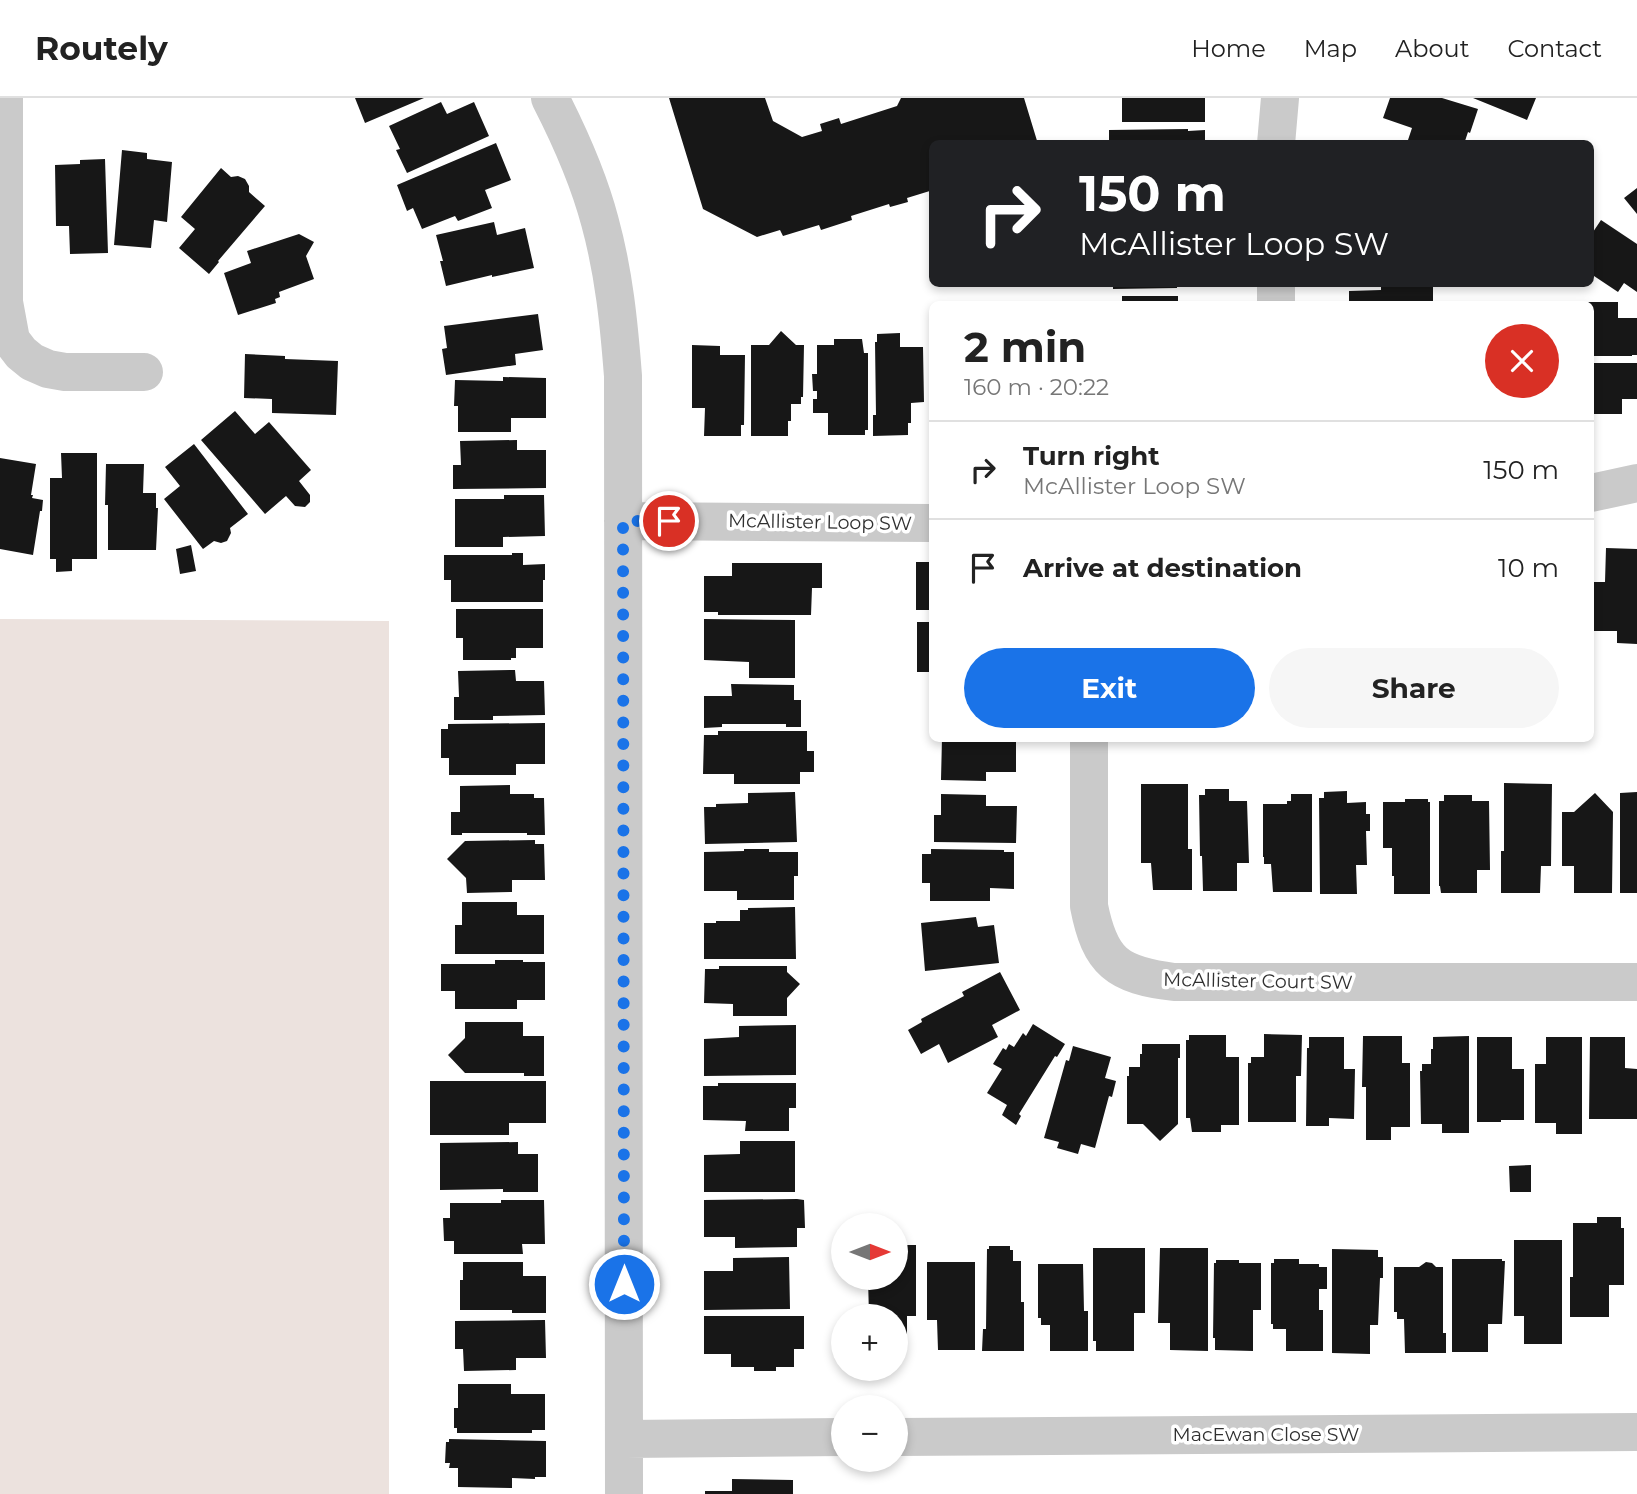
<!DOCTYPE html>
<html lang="en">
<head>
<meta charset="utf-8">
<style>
  :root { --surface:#fff; --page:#f6f6f6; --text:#222; --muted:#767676; --line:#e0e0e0; --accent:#1a73e8 }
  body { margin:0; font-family:Montserrat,sans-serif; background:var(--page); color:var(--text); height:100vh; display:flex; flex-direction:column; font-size:26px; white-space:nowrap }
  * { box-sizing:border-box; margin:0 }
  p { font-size:23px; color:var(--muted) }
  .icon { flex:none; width:38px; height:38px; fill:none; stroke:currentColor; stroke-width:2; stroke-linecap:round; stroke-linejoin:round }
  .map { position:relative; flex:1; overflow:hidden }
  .panel { position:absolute; left:929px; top:203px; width:665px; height:441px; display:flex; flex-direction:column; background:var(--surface); border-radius:10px; box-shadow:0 4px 10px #0003 }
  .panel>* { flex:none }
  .banner { position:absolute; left:929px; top:42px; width:665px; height:147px; border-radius:10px; box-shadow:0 4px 10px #0003; background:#202124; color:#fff; overflow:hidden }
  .needle { width:46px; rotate:90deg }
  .tools { position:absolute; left:831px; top:1115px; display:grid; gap:14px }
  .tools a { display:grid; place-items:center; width:77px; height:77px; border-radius:50%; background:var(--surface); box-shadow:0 4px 10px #0003; font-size:35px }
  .pin { position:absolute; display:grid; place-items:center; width:60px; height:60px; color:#fff; margin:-30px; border:4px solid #fff; border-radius:50%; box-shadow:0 2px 7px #0007 }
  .me { position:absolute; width:77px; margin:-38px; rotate:0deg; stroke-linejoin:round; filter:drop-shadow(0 0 5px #0008) }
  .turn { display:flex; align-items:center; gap:24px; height:147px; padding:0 35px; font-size:32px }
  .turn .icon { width:91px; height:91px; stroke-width:2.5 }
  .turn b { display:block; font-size:49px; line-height:60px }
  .round { display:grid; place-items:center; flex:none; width:74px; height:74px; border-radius:37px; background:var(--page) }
  .overview { display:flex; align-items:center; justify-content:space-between; height:119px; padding:0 35px }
  h1 { font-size:42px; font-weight:700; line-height:52px }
  .action { display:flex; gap:14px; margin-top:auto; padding:14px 35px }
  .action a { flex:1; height:80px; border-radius:42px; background:var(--accent); color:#fff; font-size:28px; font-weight:700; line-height:80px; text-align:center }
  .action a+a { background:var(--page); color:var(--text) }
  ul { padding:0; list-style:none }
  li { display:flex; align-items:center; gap:21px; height:98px; padding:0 35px; border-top:2px solid var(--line) }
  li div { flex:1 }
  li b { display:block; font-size:26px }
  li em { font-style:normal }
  header { display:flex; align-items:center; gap:42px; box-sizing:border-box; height:98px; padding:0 35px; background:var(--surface); border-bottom:2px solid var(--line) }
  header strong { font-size:33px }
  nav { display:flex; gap:38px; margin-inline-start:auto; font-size:24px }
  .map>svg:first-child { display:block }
  .green { fill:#ece2de }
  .building { fill:#171717 }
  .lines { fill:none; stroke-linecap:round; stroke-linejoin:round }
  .minor { stroke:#cacaca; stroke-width:38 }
  .route { stroke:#1a73e8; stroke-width:12; stroke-dasharray:0 21.6 }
  .labels { text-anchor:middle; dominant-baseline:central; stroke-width:7; stroke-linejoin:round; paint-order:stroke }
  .street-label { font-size:19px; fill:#303030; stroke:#fff }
</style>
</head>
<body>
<header>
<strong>Routely</strong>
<nav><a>Home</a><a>Map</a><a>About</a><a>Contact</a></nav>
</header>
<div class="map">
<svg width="1637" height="1396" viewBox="0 0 1637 1396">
  <rect width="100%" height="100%" fill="#fff"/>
  <!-- green -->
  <path class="green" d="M0,521L389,523V1396H0Z"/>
  <!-- building -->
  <path class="building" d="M355,0H424L365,25Z
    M669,0H765L773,23L802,39L822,33L820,26L839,20L841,26L897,8L901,0H1024L1038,46H933V92L907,100L908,104L890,109L889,106L851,118L852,122L821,132L819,127L783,138L780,132L757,139L703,111Z
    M1122,0H1205V24H1122Z
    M1390,0H1442L1478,11L1470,35L1468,34L1464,46H1419L1408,42L1412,30L1383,20Z
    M1473,0H1536L1527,22Z
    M441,4L447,16L474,4L489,38L407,75L396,52L400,51L389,28Z
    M1188,31V33L1205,32V46H1109V32Z
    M496,45L511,82L485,92L492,110L458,123L455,118L422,131L413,110L407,113L397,87Z
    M122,52L147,55V61L172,64L167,124L154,122L151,150L114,147Z
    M105,61L108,155L70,156L69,128H56L55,67L80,66V62Z
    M221,70L231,79L238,78L245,81L249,88V94L265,108L218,163L219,164L209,176L179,150L195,131L181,119Z
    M1637,90V116L1624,100Z
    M1601,122L1637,146V194L1624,185L1618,194L1591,176V137Z
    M494,124L497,137L525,130L534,170L492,179V177L446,188L440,163H443L436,137Z
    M299,136L314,144L306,158L314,181L279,194L280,199L275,201L276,205L238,217L224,175L251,165L247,153Z
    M1113,186H1177V190L1113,191Z
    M1381,186H1433V206H1349V193L1381,192Z
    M1122,198H1178V206H1122Z
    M1560,204H1618V220H1637V257H1632V258H1591V206H1560Z
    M538,216L543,252L515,256L516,267L446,277L442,251L447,250L444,228Z
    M781,233L796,247H804L803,299H801V306H791V323H788V338H751V247H769Z
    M900,235V249H923L924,304L911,305V325H908V337L873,338V317H876L875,244H877V236Z
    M834,241H862L864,255H868V332H865V337H828V315H813V301H817V293H813L812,276H817V247H834Z
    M692,247L720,248V257H745L744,327H741V338H704L705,310H692Z
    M245,256L285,258V261L338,263L336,317L272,315V301L244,300Z
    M1591,265H1637V301H1622V316H1591Z
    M503,279L546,280V320H511V334H458V308H454L455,282L503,283Z
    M235,313L255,336L269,324L311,372L299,383L310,397V404L305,409L295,408L286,398L265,416L201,342Z
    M517,342V352H546V390L453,391V367H461L460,343Z
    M194,346L248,416L230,430L231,435L227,443L221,445L214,443L203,451L164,401L180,388L165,369Z
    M61,355H97V461H72V473L56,474V461H50V380H62Z
    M0,360L36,366L31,397H33L32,400L43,402L42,413H40L33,457L0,451Z
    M106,366H144L143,395H156V410H158L156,452H108V407H105Z
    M504,397H544L545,438L503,439V449H455V401H504Z
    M191,447L196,473L180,476L176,451Z
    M1606,450L1637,451V546L1617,545V533H1594V484H1605Z
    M512,455H523V467L545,466V482H543V504H451V482H444V457H512Z
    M916,464H933V512H916Z
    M732,465H822V490H812L811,517H718V514H704V478H732Z
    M456,511H543V550H516V560H511V562H463V540H456Z
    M704,521L795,522V580H749V564L704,562Z
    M917,524H933V574H917Z
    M515,572L516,583H544L545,617L493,618V622H454V599H459L458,573Z
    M731,586L794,587V602H801V629H786V626H722V629L704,630V598H732Z
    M545,625V666H516V677H449V660H441V631H448V626Z
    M718,633H807V653H814V674H800V686H734V676H703L704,637H718Z
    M942,640H1016V674H986V683L941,682Z
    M1504,685L1552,686L1551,768H1541L1540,795H1501V753H1504Z
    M1141,686H1188V751H1192V792H1153L1151,765H1141Z
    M510,687V696H534V700H544L545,737H527V735H462V737H451V714H460V688Z
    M1205,691H1229V703H1247L1249,765H1237V793H1203L1202,758H1200L1199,697H1205Z
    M1347,693V705L1366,704V716H1370V733H1366L1367,767H1356L1357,796H1320L1319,700H1324V694Z
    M795,694L797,744L705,746L704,709H716V706L748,705V695Z
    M1637,694V795H1620V695Z
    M1595,695L1613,714L1612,795H1574V768H1562V714H1574Z
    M941,696L986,697V708H1017L1016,745L934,744V717H941Z
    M1291,696H1312V794H1273L1271,766H1264V759H1263V706H1287V703H1291Z
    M1444,697H1472V703H1489L1490,772H1477V795H1441L1440,788H1439V703H1444Z
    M1405,701H1428V704H1430V796H1394V778H1392V750H1383V704H1405Z
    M535,742V746H544L545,782H512V794L467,795L466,780L447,761L465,743Z
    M744,751H769V754H798V778H794V802H737V793H704V754L744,753Z
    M931,751L1004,752V754H1014V791L990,790V803H930V785H922V756H931Z
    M462,804H517V817H544V856H455V827H462Z
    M795,809L796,861H704V825H716V823H740V812H748V810Z
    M976,819L978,829L994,827L999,865L925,873L921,825Z
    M495,862H523V864H545V902H517V911H455V893H441V866H495Z
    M719,868H787V874L800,886L787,900V918H733V906L704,905L705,871H719Z
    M1000,874L1020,912L992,927L998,939L948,965L939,946L921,956L908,932L922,924L921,921L964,898L962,894Z
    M465,924H523V938H544V978H524V975H465L448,957L465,940Z
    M1033,926L1065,946L1057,959L1055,958L1019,1016L1021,1018L1016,1027L1002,1017L1007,1007L987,995L1002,971L993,966L1003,950L1006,952L1009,946L1014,949L1023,935L1026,938Z
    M796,927V977L704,978V941L739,939V928Z
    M1264,936L1302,937L1301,978H1296V1024H1248V965H1251V959H1264Z
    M1189,937H1226V959H1239V1027H1221V1034H1192L1190,1020H1186V942H1189Z
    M1363,938H1402V965H1410V1029H1391V1042H1366V989H1362Z
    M1469,938V1035H1442V1026H1421L1420,973H1422V966H1431V951H1433V939Z
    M1309,939H1344V971H1355L1354,1021L1329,1020V1028H1306L1307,950H1309Z
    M1477,939H1512V971H1524V1022H1501V1024H1477Z
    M1546,939H1582V1036H1556V1025H1535V966H1546Z
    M1590,939H1625V970L1637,971V1021H1589Z
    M1142,946H1180V960H1178V1026L1160,1043L1143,1026H1127V978H1129V969H1140V956H1142Z
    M1073,948L1111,959L1105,980L1116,983L1112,999L1109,998L1095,1050L1081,1046L1078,1056L1057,1050L1059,1044L1044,1040L1066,962L1069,963Z
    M430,983H546V1025H509V1037H430Z
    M718,985H796V1010H789V1033H745L746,1023L703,1022V988H718Z
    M740,1043H795V1094H704V1057L740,1056Z
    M518,1044V1056H538V1094H503V1091L440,1092V1045Z
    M1531,1067V1094H1510L1509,1068Z
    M797,1101L804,1102L805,1130H797V1149L735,1150V1139H704V1102Z
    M501,1102H544L545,1146H522L523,1156H454V1143H444L443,1120H450V1105H501Z
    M1597,1119H1621V1130H1624V1187H1609V1219H1570V1179H1573V1125H1597Z
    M1514,1142H1562V1246H1524V1218H1514Z
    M896,1147H916V1218H907V1252H896V1218H869L868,1180H896Z
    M989,1148H1010V1152H1013V1163H1021V1204H1024V1253H982L983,1231H986L987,1151H989Z
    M1093,1150H1145V1215H1134V1253H1096V1243H1093Z
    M1160,1150H1208V1253L1170,1252V1225H1158Z
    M1332,1151L1378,1152V1159H1383V1180H1380L1378,1227H1370V1256L1332,1255Z
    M789,1159L790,1211L704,1212V1173H733V1160Z
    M1274,1161H1299V1166H1319V1169H1327V1191H1319V1212H1323V1253H1286V1231H1273V1226H1271V1165H1274Z
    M1452,1161H1502V1163H1505L1502,1226H1488V1254H1452Z
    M1216,1162H1239V1165H1261V1212H1253V1253L1215,1252V1240H1213L1214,1165H1216Z
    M463,1164H523V1178H546V1215H512V1212H460V1182H463Z
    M927,1164H975V1252H938L937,1222H927Z
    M1426,1164L1432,1165L1436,1169H1443V1235H1446V1255H1405L1404,1221H1397V1214H1394V1169H1419Z
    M1038,1166H1083L1084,1213H1088V1253H1050V1227H1041V1220H1038Z
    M704,1218H804V1251H794V1269H776V1273H754V1269H731V1256H704Z
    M545,1222L546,1260H516V1272L464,1273L463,1251H455V1223Z
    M458,1286H511V1296H545V1332H532V1335H457V1330H454V1310H458Z
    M449,1341L546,1343V1379H535V1381L512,1380V1390L458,1389V1370H449L450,1365H445L446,1344H449Z
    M732,1381L793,1382V1396H705V1393H732Z"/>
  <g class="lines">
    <!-- minor -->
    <path class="minor" d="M4,0V204L11,242L21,255L32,264L48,271L65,274H144
      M550,0C570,39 589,82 600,124C614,175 619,226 623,278L624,1396
      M1276,46L1280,0
      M1276,186V206
      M1591,395L1637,385
      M623,423L933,425
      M1089,640V808C1100,864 1117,877 1174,884H1637
      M896,1339L1637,1334
      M625,1341L844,1339"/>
  </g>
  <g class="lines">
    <!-- route -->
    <path class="route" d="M624,1186L623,423H669"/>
  </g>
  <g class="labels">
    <!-- street labels -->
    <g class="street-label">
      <text transform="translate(820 424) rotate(1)">McAllister Loop SW</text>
      <text transform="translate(1258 883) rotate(1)">McAllister Court SW</text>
      <text x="1266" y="1336">MacEwan Close SW</text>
    </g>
  </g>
</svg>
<div class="tools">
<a><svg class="needle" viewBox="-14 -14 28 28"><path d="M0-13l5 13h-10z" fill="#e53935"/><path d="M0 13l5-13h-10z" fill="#767676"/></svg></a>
<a>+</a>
<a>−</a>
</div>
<div class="pin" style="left:669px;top:423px;background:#d93025"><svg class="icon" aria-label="arrive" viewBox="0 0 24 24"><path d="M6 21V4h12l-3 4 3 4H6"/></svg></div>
<svg class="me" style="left:624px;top:1186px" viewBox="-20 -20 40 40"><circle r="17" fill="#1a73e8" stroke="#fff" stroke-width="3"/><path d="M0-11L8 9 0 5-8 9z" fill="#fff"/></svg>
<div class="banner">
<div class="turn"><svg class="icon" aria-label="right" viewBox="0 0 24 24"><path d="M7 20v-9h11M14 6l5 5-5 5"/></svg><div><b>150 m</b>McAllister Loop SW</div></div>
</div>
<section class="panel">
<div class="overview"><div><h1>2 min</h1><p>160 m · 20:22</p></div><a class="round" style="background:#d93025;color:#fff"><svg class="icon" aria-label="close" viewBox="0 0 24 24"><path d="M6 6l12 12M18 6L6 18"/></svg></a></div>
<ul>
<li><svg class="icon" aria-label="right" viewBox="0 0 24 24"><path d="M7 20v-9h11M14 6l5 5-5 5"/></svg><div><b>Turn right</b><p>McAllister Loop SW</p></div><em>150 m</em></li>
<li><svg class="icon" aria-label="arrive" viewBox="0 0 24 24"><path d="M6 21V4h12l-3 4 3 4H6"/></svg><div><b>Arrive at destination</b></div><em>10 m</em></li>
</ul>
<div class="action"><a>Exit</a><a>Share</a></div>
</section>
</div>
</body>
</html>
